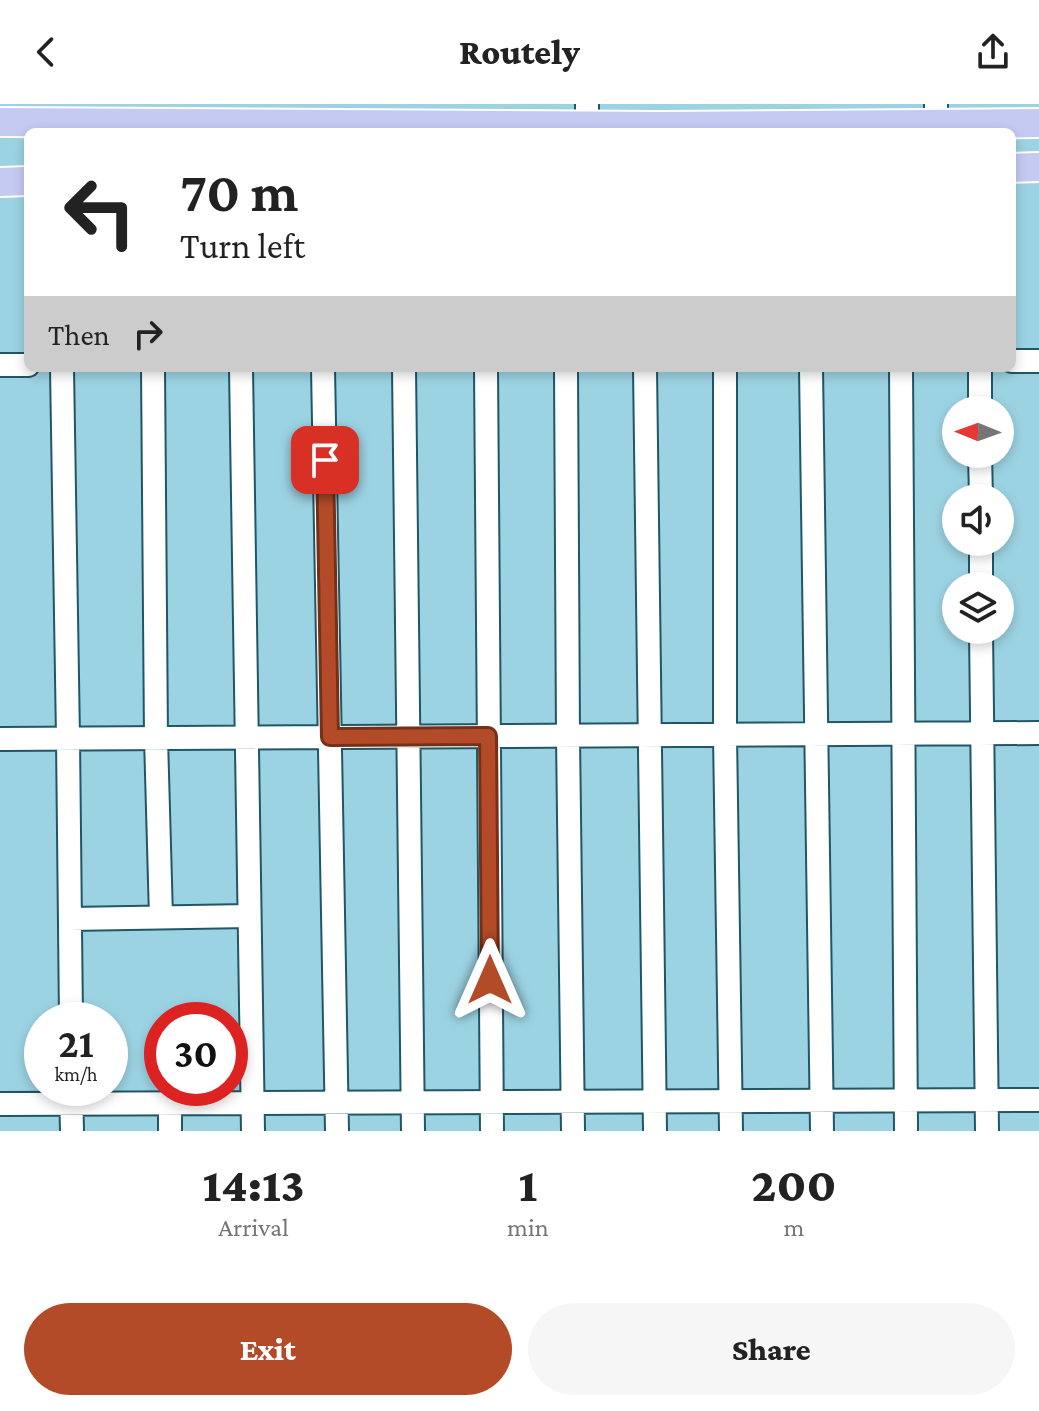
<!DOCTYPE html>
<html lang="en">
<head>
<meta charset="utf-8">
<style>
  :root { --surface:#fff; --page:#f6f6f6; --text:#222; --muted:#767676; --accent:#b34b28 }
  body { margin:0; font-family:"Crimson Pro",serif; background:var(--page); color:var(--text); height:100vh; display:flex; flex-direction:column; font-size:30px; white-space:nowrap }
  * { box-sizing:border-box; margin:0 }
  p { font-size:26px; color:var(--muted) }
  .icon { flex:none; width:44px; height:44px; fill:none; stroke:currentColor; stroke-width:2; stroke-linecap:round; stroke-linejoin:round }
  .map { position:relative; height:1027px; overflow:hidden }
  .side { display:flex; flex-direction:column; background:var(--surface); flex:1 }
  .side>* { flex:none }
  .guide { position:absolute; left:24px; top:24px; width:992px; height:244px; border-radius:12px; box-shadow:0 4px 12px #0003; background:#fff; color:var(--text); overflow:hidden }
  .needle { width:52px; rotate:271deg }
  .buttons { position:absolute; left:942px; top:292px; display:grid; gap:16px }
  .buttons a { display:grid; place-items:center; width:72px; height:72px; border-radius:50%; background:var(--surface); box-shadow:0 4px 12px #0003; font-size:40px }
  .speed { position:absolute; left:24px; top:898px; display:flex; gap:16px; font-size:40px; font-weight:700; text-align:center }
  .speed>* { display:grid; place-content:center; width:104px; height:104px; border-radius:50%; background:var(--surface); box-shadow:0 4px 12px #0003; line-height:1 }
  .speed small { font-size:20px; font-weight:400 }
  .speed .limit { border:12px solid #d22; background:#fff; color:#111 }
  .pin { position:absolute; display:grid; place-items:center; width:68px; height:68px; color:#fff; margin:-34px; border-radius:16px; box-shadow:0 4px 12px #0006 }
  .me { position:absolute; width:88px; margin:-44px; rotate:0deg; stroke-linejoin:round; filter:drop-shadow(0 0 6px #0008) }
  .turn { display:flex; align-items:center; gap:28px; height:168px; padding:0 24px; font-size:36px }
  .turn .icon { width:104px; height:104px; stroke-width:2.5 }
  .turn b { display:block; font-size:56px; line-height:68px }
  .then { display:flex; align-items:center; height:76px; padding:0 24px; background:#0003; gap:16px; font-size:30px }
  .eta { display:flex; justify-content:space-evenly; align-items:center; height:136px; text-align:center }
  .eta b { font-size:48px; font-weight:800; line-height:56px }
  .primary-button { display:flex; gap:16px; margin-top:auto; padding:16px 24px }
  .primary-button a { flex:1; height:92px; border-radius:48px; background:var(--accent); color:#fff; font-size:32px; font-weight:800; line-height:92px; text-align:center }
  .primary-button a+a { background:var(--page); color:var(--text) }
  header { display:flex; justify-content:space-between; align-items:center; height:104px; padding:0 24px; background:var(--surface); font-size:36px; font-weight:800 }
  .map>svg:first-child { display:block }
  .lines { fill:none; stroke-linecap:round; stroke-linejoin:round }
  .minor-casing { stroke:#205665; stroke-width:26 }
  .major-casing { stroke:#fff; stroke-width:32 }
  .minor { stroke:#fff; stroke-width:22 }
  .major { stroke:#c5caf2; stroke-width:28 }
  .route-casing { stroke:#74311a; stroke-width:20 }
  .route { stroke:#b34b28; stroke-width:14 }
</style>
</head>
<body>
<header><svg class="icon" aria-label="back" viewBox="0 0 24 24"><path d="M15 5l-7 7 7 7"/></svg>Routely<svg class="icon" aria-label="share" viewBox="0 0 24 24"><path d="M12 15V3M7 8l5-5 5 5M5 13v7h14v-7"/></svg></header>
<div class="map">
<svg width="1039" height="1027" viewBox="0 0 1039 1027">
  <rect width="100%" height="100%" fill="#9cd3e3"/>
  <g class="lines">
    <!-- minor casing -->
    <g class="minor-casing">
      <path id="minor" d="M587,0V22
        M936,0V28
        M1012,257H1039
        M0,261H28
        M62,264L68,634L71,916
        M153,264L156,634L161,813
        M241,264L253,1027
        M323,264L337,1027
        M404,264L413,1027
        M486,264L492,1027
        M566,264L568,632L573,1027
        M645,264L655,1027
        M725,264V631L731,1027
        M811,264L822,1027
        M901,264L906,1027
        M980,264V306
        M980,350L981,394
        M981,438V482
        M981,526L987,1027
        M0,635L1039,629
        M70,815L249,812
        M71,984L72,1027
        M170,999V1027
        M0,1000L1039,996"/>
    </g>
    <!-- major casing -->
    <g class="major-casing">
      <path id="major" d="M0,18L661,22L1039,19
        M1012,64L1039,63
        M0,78L28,77"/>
    </g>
    <!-- minor -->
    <use href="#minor" class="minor"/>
    <!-- major -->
    <use href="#major" class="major"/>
  </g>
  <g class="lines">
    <!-- route casing -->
    <g class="route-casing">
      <path id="route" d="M325,356L330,633L488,632L490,876"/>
    </g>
    <!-- route -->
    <use href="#route" class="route"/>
  </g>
</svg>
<div class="buttons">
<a><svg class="needle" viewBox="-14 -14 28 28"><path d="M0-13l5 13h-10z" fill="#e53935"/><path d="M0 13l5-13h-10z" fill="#767676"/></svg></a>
<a><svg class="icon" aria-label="sound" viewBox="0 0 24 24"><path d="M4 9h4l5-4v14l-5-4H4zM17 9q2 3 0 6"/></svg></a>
<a><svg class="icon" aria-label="layers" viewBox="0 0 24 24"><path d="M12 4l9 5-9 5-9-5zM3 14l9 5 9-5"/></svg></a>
</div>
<div class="speed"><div>21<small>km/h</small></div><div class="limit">30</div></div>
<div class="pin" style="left:325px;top:356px;background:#d93025"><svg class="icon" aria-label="arrive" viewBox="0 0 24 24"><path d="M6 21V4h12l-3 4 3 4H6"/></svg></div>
<svg class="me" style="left:490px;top:876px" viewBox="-20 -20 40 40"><path d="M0-17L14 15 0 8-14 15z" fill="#b34b28" stroke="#fff" stroke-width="4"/></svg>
<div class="guide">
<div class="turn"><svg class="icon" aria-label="left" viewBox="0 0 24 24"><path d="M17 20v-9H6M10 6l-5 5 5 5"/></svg><div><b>70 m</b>Turn left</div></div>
<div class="then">Then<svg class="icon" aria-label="right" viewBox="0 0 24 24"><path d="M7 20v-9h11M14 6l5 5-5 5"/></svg></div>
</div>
</div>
<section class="side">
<div class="eta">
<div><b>14:13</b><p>Arrival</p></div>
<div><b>1</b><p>min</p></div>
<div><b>200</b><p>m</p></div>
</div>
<div class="primary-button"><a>Exit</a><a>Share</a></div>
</section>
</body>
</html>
